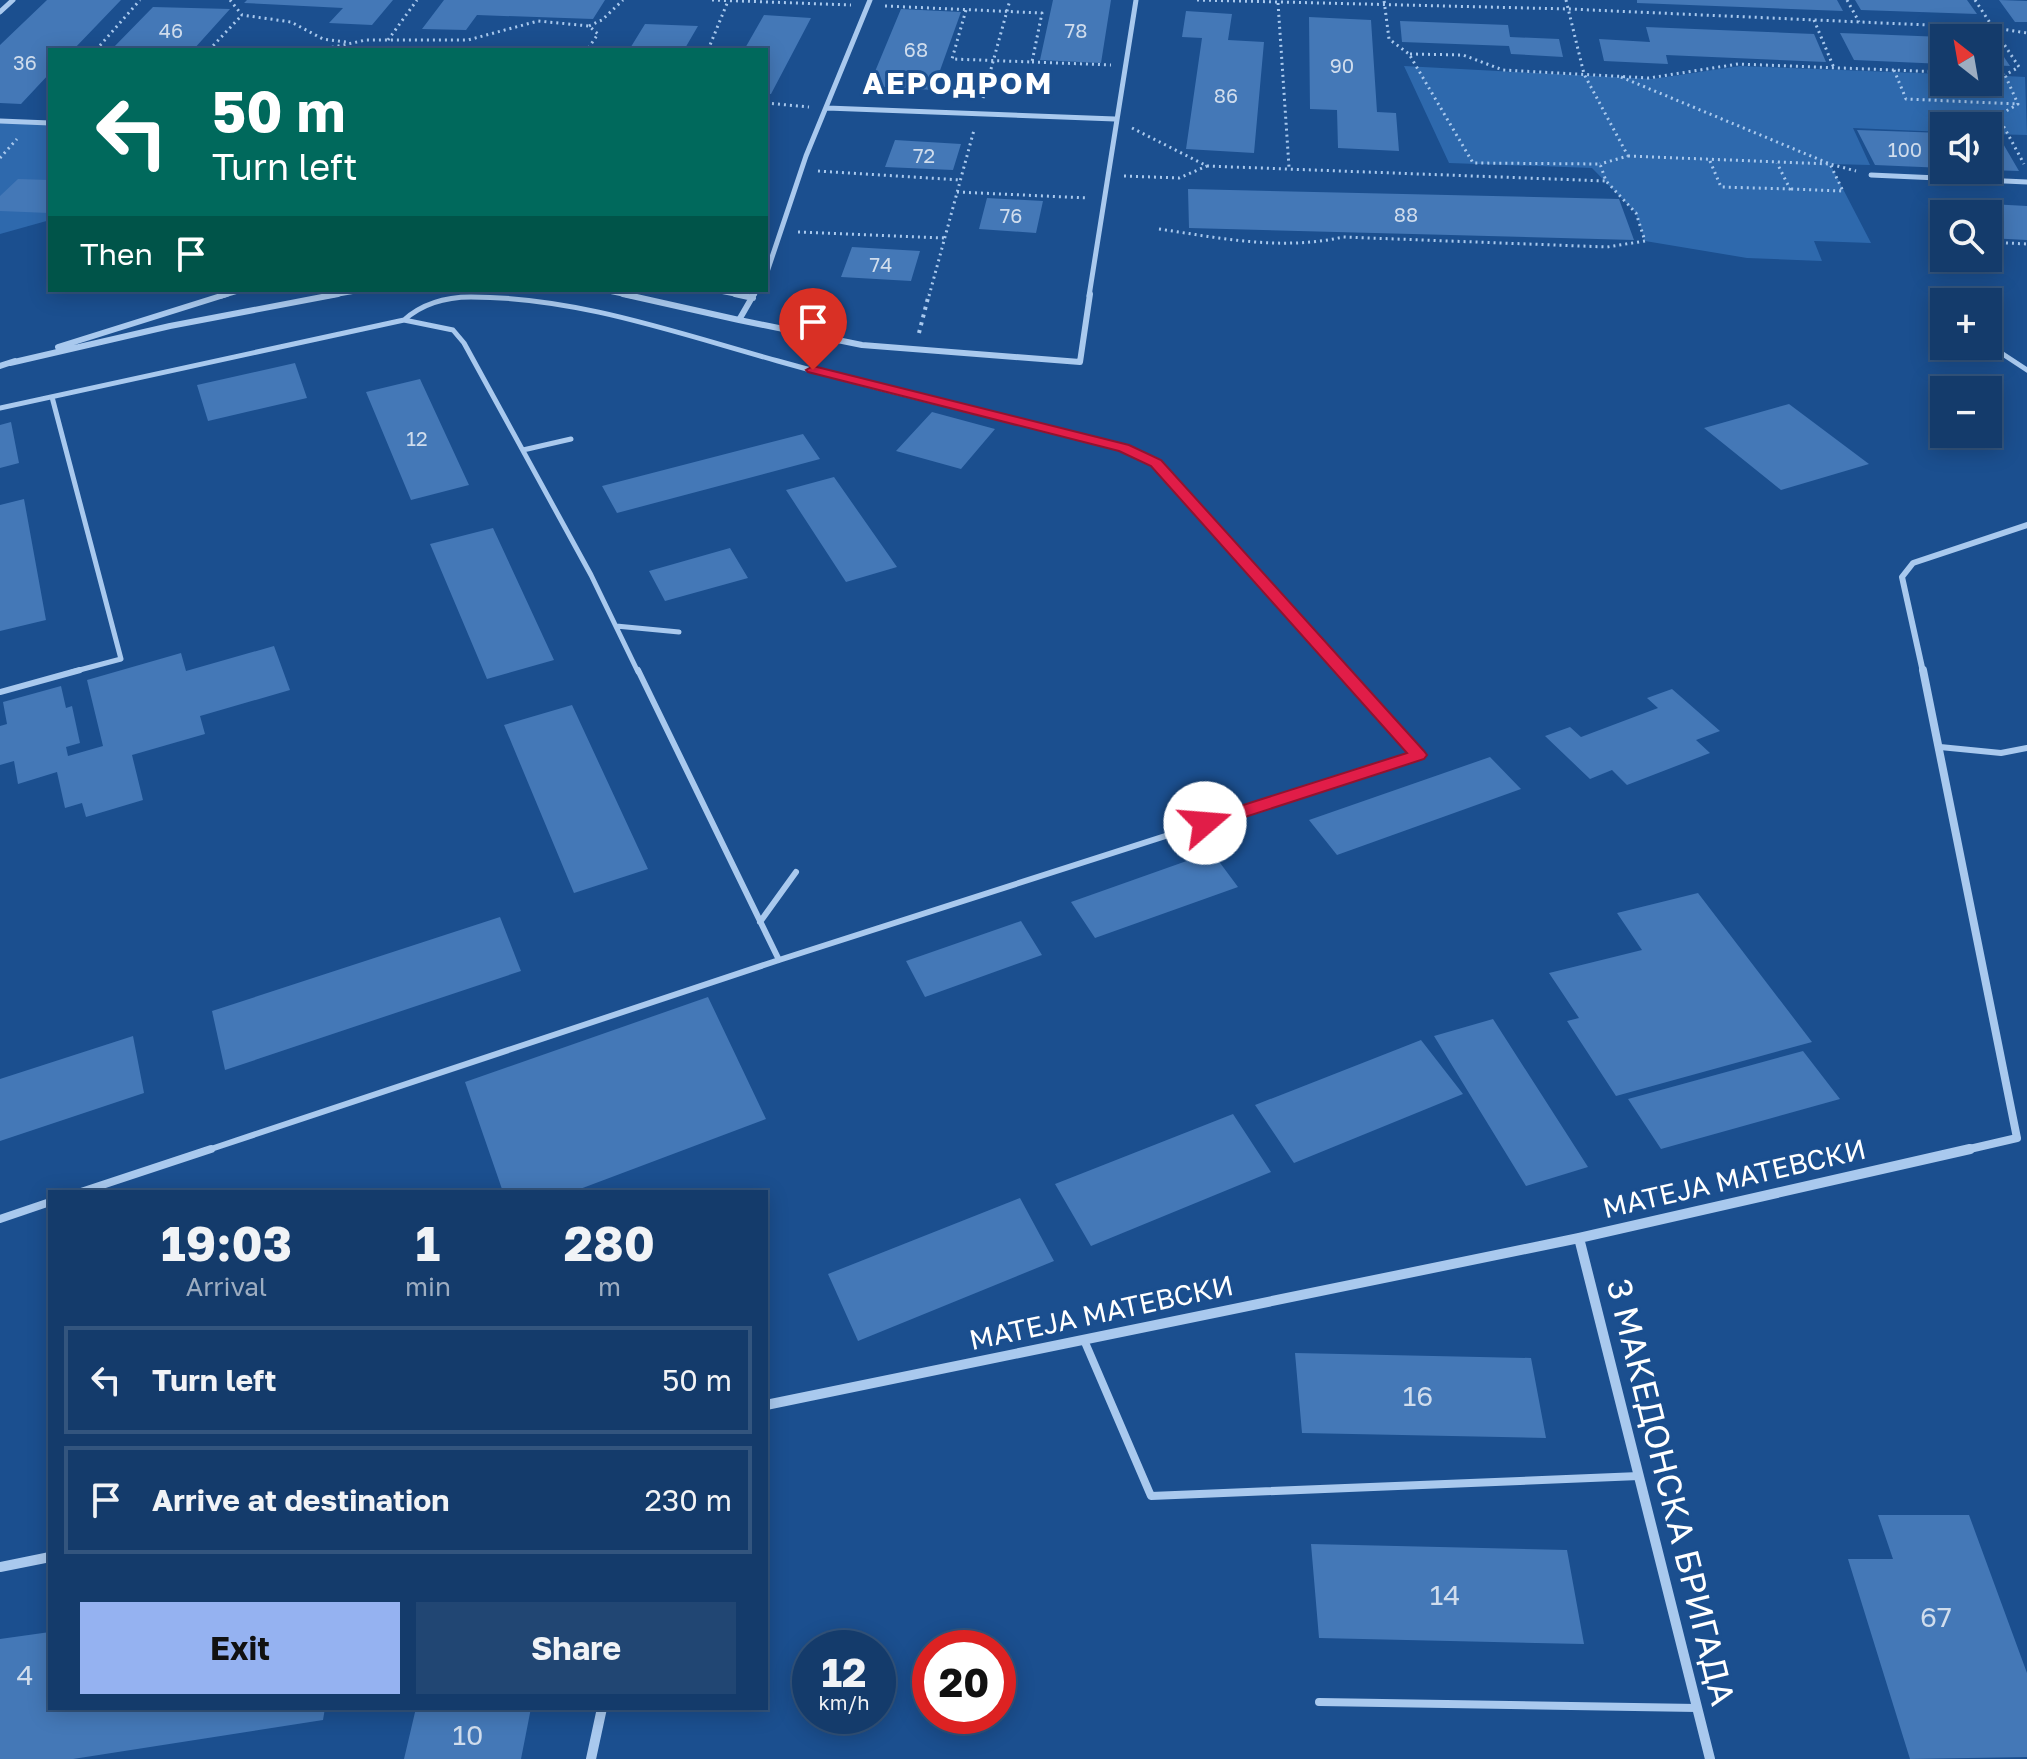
<!DOCTYPE html>
<html lang="en">
<head>
<meta charset="utf-8">
<style>
  :root { --surface:#143b6b; --page:#214673; --text:#f1f3f6; --muted:#9dadc1; --line:#33557e; --accent:#95b2f1 }
  body { margin:0; font-family:"Golos Text",sans-serif; background:var(--page); color:var(--text); height:100vh; display:flex; flex-direction:column; font-size:30px; white-space:nowrap }
  * { box-sizing:border-box; margin:0 }
  p { font-size:26px; color:var(--muted) }
  .icon { flex:none; width:44px; height:44px; fill:none; stroke:currentColor; stroke-width:2; stroke-linecap:round; stroke-linejoin:round }
  .map { position:relative; flex:1; overflow:hidden }
  .sheet { position:absolute; left:48px; top:1190px; width:720px; height:520px; display:flex; flex-direction:column; background:var(--surface); border-radius:0px; box-shadow:0 4px 20px #0003,0 0 0 2px var(--line) }
  .sheet>* { flex:none }
  .banner { position:absolute; left:48px; top:48px; width:720px; height:244px; border-radius:0px; box-shadow:0 4px 20px #0003,0 0 0 2px var(--line); background:#00695c; color:#fff; overflow:hidden }
  .needle { width:52px; rotate:329deg }
  .fabs { position:absolute; left:1930px; top:24px; display:grid; gap:16px }
  .fabs a { display:grid; place-items:center; width:72px; height:72px; border-radius:0px; background:var(--surface); box-shadow:0 4px 20px #0003,0 0 0 2px var(--line); font-size:40px }
  .speed { position:absolute; left:792px; top:1630px; display:flex; gap:16px; font-size:40px; font-weight:700; text-align:center }
  .speed>* { display:grid; place-content:center; width:104px; height:104px; border-radius:50%; background:var(--surface); box-shadow:0 4px 20px #0003,0 0 0 2px var(--line); line-height:1 }
  .speed small { font-size:20px; font-weight:400 }
  .speed .limit { border:12px solid #d22; background:#fff; color:#111 }
  .pin { position:absolute; display:grid; place-items:center; width:68px; height:68px; color:#fff; margin:-82px -34px; border-radius:50% 50% 50% 0; rotate:-45deg; box-shadow:0 0 8px #0007 }
  .pin .icon { rotate:45deg }
  .me { position:absolute; width:88px; margin:-44px; rotate:72deg; stroke-linejoin:round; filter:drop-shadow(0 0 6px #0008) }
  .turn { display:flex; align-items:center; gap:28px; height:168px; padding:0 32px; font-size:36px }
  .turn .icon { width:104px; height:104px; stroke-width:2.5 }
  .turn b { display:block; font-size:56px; line-height:68px }
  .then { display:flex; align-items:center; height:76px; padding:0 32px; background:#0003; gap:16px; font-size:30px }
  .eta { display:flex; justify-content:space-evenly; align-items:center; height:136px; text-align:center }
  .eta b { font-size:48px; font-weight:700; line-height:56px }
  .cta { display:flex; gap:16px; margin-top:auto; padding:16px 32px }
  .cta a { flex:1; height:92px; border-radius:0px; background:var(--accent); color:#111; font-size:32px; font-weight:700; line-height:92px; text-align:center }
  .cta a+a { background:var(--page); color:var(--text) }
  ul { padding:0; list-style:none }
  li { display:flex; align-items:center; gap:24px; height:108px; margin:0 16px 12px; padding:0 16px; border:4px solid var(--line); border-radius:0px }
  li div { flex:1 }
  li b { display:block; font-size:30px }
  li em { font-style:normal }
  .map>svg:first-child { display:block }
  .green { fill:#2e69ad }
  .building { fill:#4478b7 }
  .lines { fill:none; stroke-linecap:round; stroke-linejoin:round }
  .path-far1 { stroke:#a9c9ee; stroke-width:3; stroke-dasharray:2 4; stroke-linecap:butt }
  .path { stroke:#a9c9ee; stroke-width:4; stroke-dasharray:3 5; stroke-linecap:butt }
  .lane-far2 { stroke:#a9c9ee; stroke-width:5 }
  .lane-far1 { stroke:#a9c9ee; stroke-width:6 }
  .lane { stroke:#a9c9ee; stroke-width:8 }
  .street-far3 { stroke:#a9c9ee; stroke-width:5 }
  .street-far2 { stroke:#a9c9ee; stroke-width:6 }
  .street-far1 { stroke:#a9c9ee; stroke-width:8 }
  .street { stroke:#a9c9ee; stroke-width:10 }
  .route { fill:#e11d48; stroke:#92132f; stroke-width:2 }
  .labels { text-anchor:middle; dominant-baseline:central; stroke-width:6; stroke-linejoin:round; paint-order:stroke }
  .far-number-label { font-size:20px; fill:#d0dded }
  .street-label { font-size:28px; fill:#fff; stroke:#1b4f8f }
  .near-number-label { font-size:28px; fill:#d0dded }
  .far-district-label { font-size:30px; font-weight:bold; letter-spacing:2px; fill:#fff; stroke:#1b4f8f }
  .near-street-label { font-size:34px; fill:#fff; stroke:#1b4f8f }
</style>
</head>
<body>
<div class="map">
<svg width="2027" height="1759" viewBox="0 0 2027 1759">
  <rect width="100%" height="100%" fill="#1b4f8f"/>
  <!-- green -->
  <path class="green" d="M1404,66L1652,79L1740,66L1944,74V82H1988V75L2025,77L2027,135L1988,134V126H1944V132L1853,128L1870,165L1830,164L1871,243L1814,241L1822,261L1747,258L1645,241L1636,213L1592,168L1449,163Z
    M0,121L50,123V220L0,234Z"/>
  <!-- building -->
  <path class="building" d="M47,0H121L73,50H50V73L21,104L0,103V45Z
    M247,0H393L372,25L329,23L343,8L244,3Z
    M444,0H605L593,19L477,15L466,30L422,29Z
    M1053,0H1111L1101,63L1040,60Z
    M1637,0H1837L1843,11L1637,3Z
    M1855,0H1967L1977,14L1861,10Z
    M1999,0L2027,1V22H2015Z
    M153,7L230,9L193,50H111Z
    M901,9L961,12L933,90L869,86Z
    M1186,11L1232,14L1228,40L1264,42L1254,153L1186,149L1202,38L1182,37Z
    M764,15L811,18L771,94H766V50H744Z
    M1309,17L1371,20L1377,112L1396,113L1399,151L1338,148L1337,110L1310,109Z
    M1400,21L1508,25L1510,37L1559,39L1563,57L1511,54L1509,46L1402,42Z
    M645,24L698,26L684,50H629Z
    M1646,27L1814,34L1826,62L1666,55L1668,64L1604,61L1599,39L1650,42Z
    M1840,33L1944,37V64L1854,60Z
    M1988,39H1992L2010,66L1988,65Z
    M1857,130L1944,133V168L1875,165Z
    M1988,135H1998L2019,171L1988,170Z
    M895,140L961,144L953,170L885,167Z
    M18,179L50,180L49,213L0,211V196Z
    M1188,189L1619,199L1634,240L1189,228Z
    M987,198L1043,201L1036,233L979,229Z
    M1953,202L2027,206V240L1988,238V214H1959Z
    M852,247L920,251L911,281L841,277Z
    M295,363L307,398L208,421L197,385Z
    M420,379L469,485L411,500L366,392Z
    M1789,404L1869,464L1781,490L1704,428Z
    M932,412L995,429L961,469L896,451Z
    M11,422L19,463L0,468V425Z
    M803,434L820,459L617,513L602,486Z
    M834,477L897,567L846,582L786,490Z
    M24,499L46,620L0,631V505Z
    M493,528L554,660L487,679L430,544Z
    M730,548L748,578L665,601L649,571Z
    M274,646L290,690L200,716L205,734L132,755L143,800L86,817L82,803L65,808L57,772L18,784L14,761L0,765V726L7,724L3,702L61,686L66,708L72,706L80,743L66,747L68,756L103,746L87,680L181,653L186,671Z
    M1672,689L1720,731L1696,740L1710,753L1627,785L1612,770L1590,779L1545,736L1570,727L1581,737L1658,708L1647,698Z
    M572,705L648,869L574,893L504,725Z
    M1490,757L1521,789L1337,855L1309,820Z
    M1212,852L1238,887L1095,938L1071,902Z
    M1698,893L1812,1042L1616,1096L1567,1021L1579,1018L1549,973L1642,950L1617,913Z
    M500,917L521,971L225,1070L212,1011Z
    M1021,921L1042,955L925,997L906,961Z
    M708,997L766,1119L572,1192H503L465,1082Z
    M1493,1019L1588,1167L1526,1186L1434,1036Z
    M133,1036L144,1093L0,1141V1079Z
    M1421,1040L1463,1094L1294,1163L1255,1105Z
    M1803,1051L1840,1099L1661,1149L1628,1099Z
    M1233,1114L1271,1172L1091,1246L1055,1184Z
    M1020,1198L1054,1261L858,1341L828,1274Z
    M1295,1353L1531,1358L1546,1438L1302,1433Z
    M1878,1515H1969L2027,1673V1757L1910,1759L1848,1559H1893Z
    M1311,1544L1567,1550L1584,1644L1319,1638Z
    M50,1632V1708H325L323,1720L73,1759H0V1639Z
    M416,1708H531L521,1759H404Z"/>
  <g class="lines">
    <!-- path-far1 -->
    <path class="path-far1" d="M230,0L242,15L291,22L323,39L346,42
      M712,0L851,5
      M1197,0L1569,9L1995,28L2027,33
      M1566,0L1584,74L1628,156L1600,164
      M1847,0L1859,22
      M1975,0L2019,67L2005,75
      M1278,3L1289,167
      M885,6L1042,13L1032,62L952,59L966,10
      M1814,20L1834,68
      M589,26L602,20L623,0
      M388,40L417,0
      M96,50L140,0
      M209,50L242,15
      M320,50L366,40H468L538,21L589,26L598,34L587,50
      M708,50L728,1
      M1410,54L1463,55L1503,70L1649,78L1738,64L1944,72
      M1032,62L1111,65
      M1894,70L1906,99L2018,104
      M1988,74L2005,75L2018,104L1998,116L2024,164
      M1621,77L1830,164L1856,171
      M983,98L1010,0
      M766,103L809,107
      M1132,128L1207,166L1606,181
      M1628,156L1830,164L1843,191L1790,189
      M0,158L17,139
      M1710,161L1721,187L1790,189L1777,163
      M818,171L960,180
      M1124,176L1179,178L1207,166
      M957,192L1088,198
      M1159,229C1220,238 1282,251 1343,237L1607,247L1645,241L1636,213L1606,181L1600,164L1473,163L1409,54L1389,39L1384,0
      M798,232L945,238
      M1988,242L2027,244
      M929,296L974,130"/>
    <!-- path -->
    <path class="path" d="M919,333L929,294"/>
    <!-- lane-far2 -->
    <path class="lane-far2" d="M404,320C423,303 445,297 471,297C577,297 677,333 778,361C892,393 1008,420 1124,448L1156,463L1344,672
      M1989,345L2027,370
      M52,397L121,659L72,672
      M0,408L404,320L453,330L464,343L591,575L638,672
      M523,450L571,439
      M616,626L679,632"/>
    <!-- lane-far1 -->
    <path class="lane-far1" d="M638,670L779,960
      M0,692L80,670
      M1940,747L2001,753L2027,748
      M760,922L796,872
      M205,1151L779,960L1418,755L1342,670"/>
    <!-- lane -->
    <path class="lane" d="M81,1192L211,1149
      M0,1219L50,1202
      M1084,1340L1151,1496L1639,1476
      M1319,1702L1697,1708"/>
    <!-- street-far3 -->
    <path class="street-far3" d="M0,12L13,0
      M827,108L1115,119
      M0,121L50,123
      M1871,175L2027,182
      M766,275L806,156L870,0
      M604,290L632,296
      M715,290L745,296
      M221,296L241,290
      M327,296L361,290
      M753,296L757,290
      M1089,296L1136,0"/>
    <!-- street-far2 -->
    <path class="street-far2" d="M623,294L739,320
      M735,294L753,298
      M754,294L739,320L862,345L1080,362L1090,294
      M58,347L227,294
      M10,363L170,326L338,294
      M0,366L15,361
      M1923,672L1902,577L1913,563L2027,525"/>
    <!-- street-far1 -->
    <path class="street-far1" d="M1923,670L2017,1138L1961,1151"/>
    <!-- street -->
    <path class="street" d="M1579,1238L1710,1759
      M766,1405L1579,1238L1970,1149
      M0,1567L50,1557
      M591,1759L602,1708"/>
  </g>
  <!-- route -->
  <path class="route" d="M813,366L1129,445L1161,460L1424,751L1427,755L1424,759L1211,828H1199L1196,823L1199,819L1407,753L1151,466L1119,451L808,372L806,370Z"/>
  <g class="labels">
    <!-- far-number labels -->
    <g class="far-number-label">
      <text x="171" y="30">46</text>
      <text x="1076" y="30">78</text>
      <text x="916" y="49">68</text>
      <text x="25" y="62">36</text>
      <text x="1342" y="65">90</text>
      <text x="1226" y="95">86</text>
      <text x="1905" y="149">100</text>
      <text x="924" y="155">72</text>
      <text x="1406" y="214">88</text>
      <text x="1011" y="215">76</text>
      <text x="881" y="264">74</text>
      <text x="417" y="438">12</text>
    </g>
    <!-- street labels -->
    <g class="street-label">
      <text transform="translate(1734 1178) rotate(-13)">МАТЕЈА МАТЕВСКИ</text>
      <text transform="translate(1101 1312) rotate(-12)">МАТЕЈА МАТЕВСКИ</text>
    </g>
    <!-- near-number labels -->
    <g class="near-number-label">
      <text x="1418" y="1395">16</text>
      <text x="1445" y="1594">14</text>
      <text x="1936" y="1616">67</text>
      <text x="25" y="1674">4</text>
      <text x="468" y="1734">10</text>
    </g>
    <!-- far-district labels -->
    <g class="far-district-label">
      <text x="958" y="83">АЕРОДРОМ</text>
    </g>
    <!-- near-street labels -->
    <g class="near-street-label">
      <text transform="translate(1672 1492) rotate(76)">3 МАКЕДОНСКА БРИГАДА</text>
    </g>
  </g>
</svg>
<div class="fabs">
<a><svg class="needle" viewBox="-14 -14 28 28"><path d="M0-13l5 13h-10z" fill="#e53935"/><path d="M0 13l5-13h-10z" fill="#9dadc1"/></svg></a>
<a><svg class="icon" aria-label="sound" viewBox="0 0 24 24"><path d="M4 9h4l5-4v14l-5-4H4zM17 9q2 3 0 6"/></svg></a>
<a><svg class="icon" aria-label="search" viewBox="0 0 24 24"><circle cx="10" cy="10" r="6"/><path d="M15 15l6 6"/></svg></a>
<a>+</a>
<a>−</a>
</div>
<div class="speed"><div>12<small>km/h</small></div><div class="limit">20</div></div>
<div class="pin" style="left:813px;top:370px;background:#d93025"><svg class="icon" aria-label="arrive" viewBox="0 0 24 24"><path d="M6 21V4h12l-3 4 3 4H6"/></svg></div>
<svg class="me" style="left:1205px;top:823px" viewBox="-20 -20 40 40"><circle r="19" fill="#fff"/><path d="M0-13L10 11 0 6-10 11z" fill="#e11d48"/></svg>
<div class="banner">
<div class="turn"><svg class="icon" aria-label="left" viewBox="0 0 24 24"><path d="M17 20v-9H6M10 6l-5 5 5 5"/></svg><div><b>50 m</b>Turn left</div></div>
<div class="then">Then<svg class="icon" aria-label="arrive" viewBox="0 0 24 24"><path d="M6 21V4h12l-3 4 3 4H6"/></svg></div>
</div>
<section class="sheet">
<div class="eta">
<div><b>19:03</b><p>Arrival</p></div>
<div><b>1</b><p>min</p></div>
<div><b>280</b><p>m</p></div>
</div>
<ul>
<li><svg class="icon" aria-label="left" viewBox="0 0 24 24"><path d="M17 20v-9H6M10 6l-5 5 5 5"/></svg><div><b>Turn left</b></div><em>50 m</em></li>
<li><svg class="icon" aria-label="arrive" viewBox="0 0 24 24"><path d="M6 21V4h12l-3 4 3 4H6"/></svg><div><b>Arrive at destination</b></div><em>230 m</em></li>
</ul>
<div class="cta"><a>Exit</a><a>Share</a></div>
</section>
</div>
</body>
</html>
